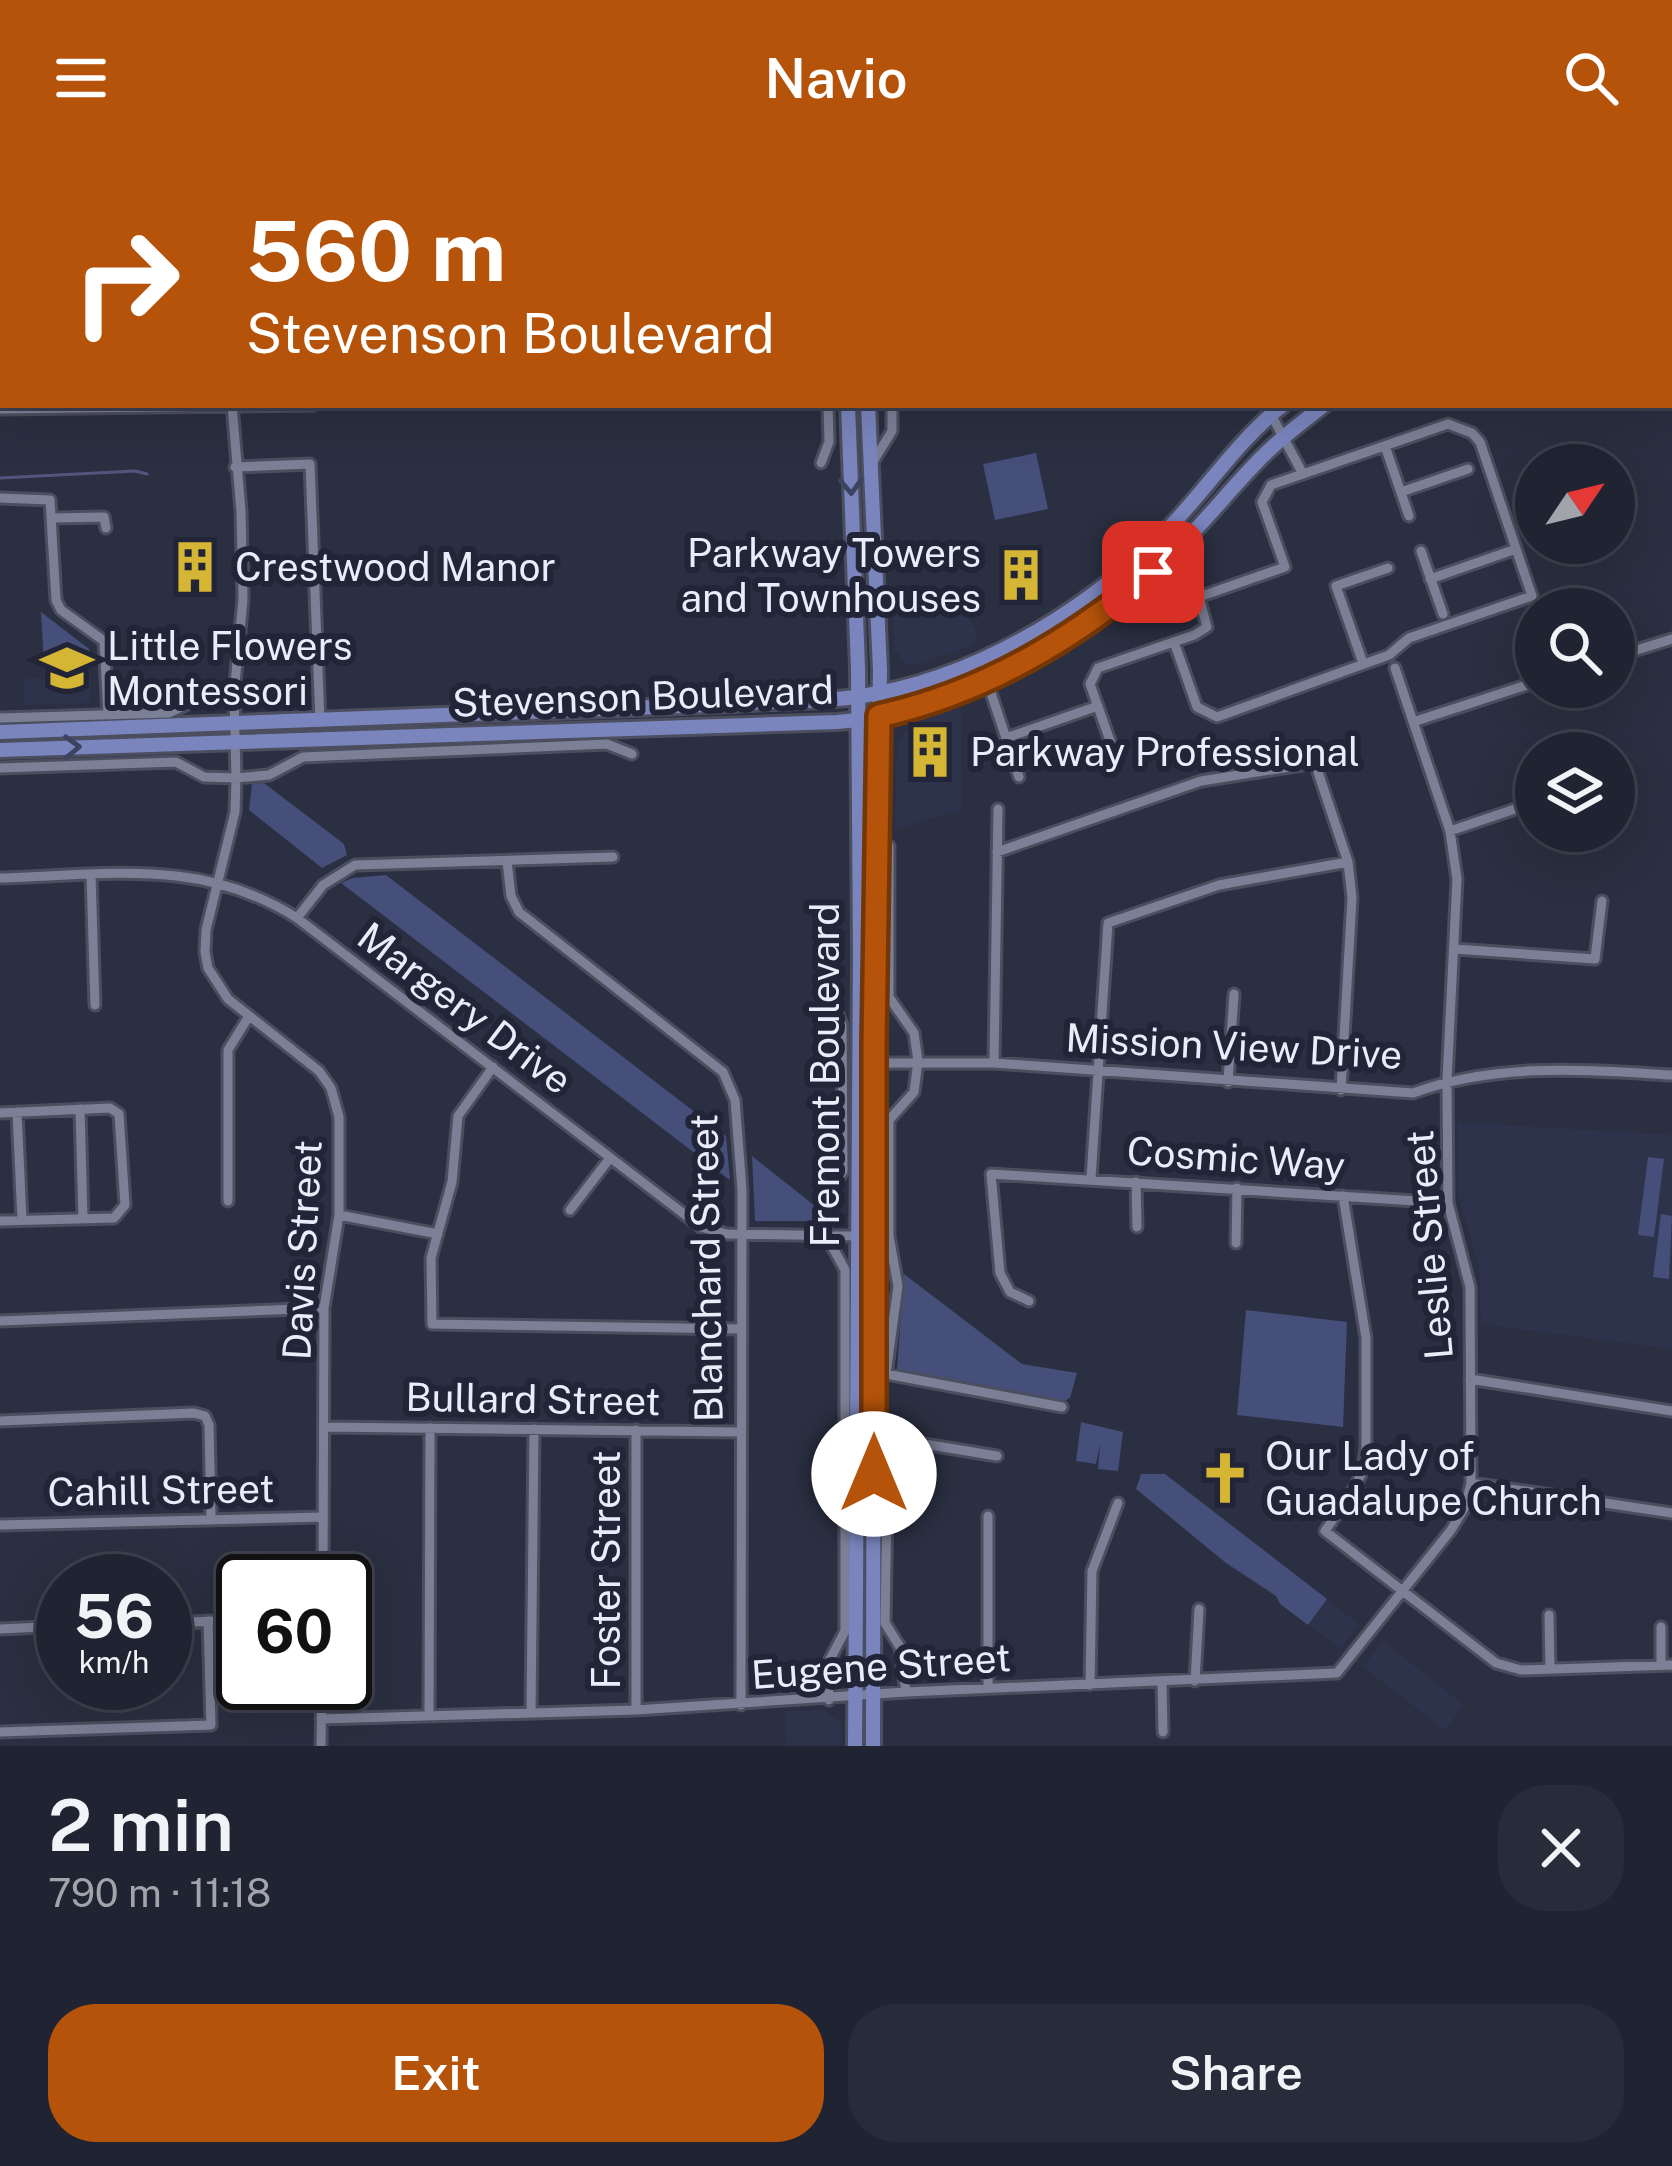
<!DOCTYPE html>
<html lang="en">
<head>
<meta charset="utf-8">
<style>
  :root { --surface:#202331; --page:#282b39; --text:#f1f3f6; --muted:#a2a4ab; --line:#3d404d; --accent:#b45309 }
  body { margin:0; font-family:"Public Sans",sans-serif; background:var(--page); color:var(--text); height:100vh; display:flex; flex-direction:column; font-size:45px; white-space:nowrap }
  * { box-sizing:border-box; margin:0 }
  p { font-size:39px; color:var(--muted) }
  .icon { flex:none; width:66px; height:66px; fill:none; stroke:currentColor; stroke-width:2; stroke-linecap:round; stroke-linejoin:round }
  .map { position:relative; height:1590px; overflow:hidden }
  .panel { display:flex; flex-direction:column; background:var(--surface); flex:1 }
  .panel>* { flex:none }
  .hud { position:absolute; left:0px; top:0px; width:1674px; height:252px; box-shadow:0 12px 48px #0002,0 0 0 3px var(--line); background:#b45309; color:#fff; overflow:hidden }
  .needle { width:78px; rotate:55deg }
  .controls { position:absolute; left:1515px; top:288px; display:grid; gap:24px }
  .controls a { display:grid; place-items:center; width:120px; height:120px; border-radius:50%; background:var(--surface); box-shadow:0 12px 48px #0002,0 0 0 3px var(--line); font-size:60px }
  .speed { position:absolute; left:36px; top:1398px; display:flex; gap:24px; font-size:60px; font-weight:700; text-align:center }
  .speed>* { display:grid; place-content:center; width:156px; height:156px; border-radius:50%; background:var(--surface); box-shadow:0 12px 48px #0002,0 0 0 3px var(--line); line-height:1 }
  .speed small { font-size:30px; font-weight:400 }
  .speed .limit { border:6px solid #111; border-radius:18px; background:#fff; color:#111 }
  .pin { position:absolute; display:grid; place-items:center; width:102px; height:102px; color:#fff; margin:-51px; border-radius:24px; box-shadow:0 6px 18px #0006 }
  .me { position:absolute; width:132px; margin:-66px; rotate:0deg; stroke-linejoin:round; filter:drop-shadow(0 0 9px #0008) }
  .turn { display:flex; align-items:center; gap:42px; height:252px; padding:0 48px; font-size:54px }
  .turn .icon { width:156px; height:156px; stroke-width:2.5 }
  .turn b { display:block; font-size:84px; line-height:102px }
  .round { display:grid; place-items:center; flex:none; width:126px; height:126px; border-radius:48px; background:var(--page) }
  .head { display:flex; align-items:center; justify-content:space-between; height:204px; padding:0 48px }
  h1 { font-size:72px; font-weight:600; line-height:90px }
  .primary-button { display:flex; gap:24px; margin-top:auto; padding:24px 48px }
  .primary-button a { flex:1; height:138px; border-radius:48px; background:var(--accent); color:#fff; font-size:48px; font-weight:600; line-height:138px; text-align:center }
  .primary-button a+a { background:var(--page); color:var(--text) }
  header { display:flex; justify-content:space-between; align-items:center; height:156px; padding:0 48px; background:var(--accent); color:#fff; font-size:54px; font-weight:600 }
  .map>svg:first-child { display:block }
  .built { fill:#2e334c }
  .green { fill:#464e7a }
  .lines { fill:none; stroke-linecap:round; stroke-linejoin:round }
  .stream { stroke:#53567c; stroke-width:3 }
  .street-casing { stroke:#4b4e5e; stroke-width:15 }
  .secondary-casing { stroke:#4b4e5e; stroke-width:18 }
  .primary-casing { stroke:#4b4e5e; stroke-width:20 }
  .street { stroke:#7b8096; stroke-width:9 }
  .secondary { stroke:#7b83aa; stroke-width:12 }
  .primary { stroke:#7a85be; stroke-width:14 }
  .oneway { stroke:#3c4260 }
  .route-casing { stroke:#753606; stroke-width:30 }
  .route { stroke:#b45309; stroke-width:21 }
  .labels { text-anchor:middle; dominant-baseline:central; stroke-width:12; stroke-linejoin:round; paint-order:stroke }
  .poi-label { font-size:39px; fill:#e9ecf9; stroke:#212537; text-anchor:start }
  .street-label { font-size:39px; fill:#e9ecf9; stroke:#212537 }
</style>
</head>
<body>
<header><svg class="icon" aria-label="menu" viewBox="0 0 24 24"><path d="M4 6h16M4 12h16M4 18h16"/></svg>Navio<svg class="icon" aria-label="search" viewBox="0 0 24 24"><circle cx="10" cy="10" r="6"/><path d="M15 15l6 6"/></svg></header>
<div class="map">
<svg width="1672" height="1590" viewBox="0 0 1672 1590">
  <rect width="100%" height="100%" fill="#2a2f41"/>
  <!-- built -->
  <path class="built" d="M952,429L978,480L974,488L919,509L905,507L895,494L892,443L904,432Z
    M41,456L89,493L91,547L24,549V523L44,522Z
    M961,551V654L895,673L897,586L912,568Z
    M1457,966L1672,979V1193L1481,1168L1479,1110L1458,1040Z
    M1327,1443L1360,1469L1341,1493L1308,1468Z
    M1383,1485L1464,1549L1445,1574L1363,1511Z
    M824,1554L841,1567L843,1590H787L785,1555Z"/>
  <!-- green -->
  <path class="green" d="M1036,297L1048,353L995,364L983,308Z
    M41,456L89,493L90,502H78L74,497L73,502L44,505Z
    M264,627L344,688L347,699L322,712L249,654L252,628Z
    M386,719L726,980L730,1024L341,727L352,722Z
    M752,1000L815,1050L813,1065H755Z
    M1648,1001L1664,1003L1654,1081L1638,1079Z
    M1661,1058L1672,1060L1669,1123L1653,1121Z
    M904,1118L1022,1208L1077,1217L1070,1242L1063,1246L897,1214Z
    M1246,1154L1347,1166L1343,1271L1237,1259Z
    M1081,1266L1123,1276L1118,1315L1098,1313L1100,1288L1096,1308L1076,1305Z
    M1141,1318H1165L1327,1443L1308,1469L1280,1448L1276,1440L1226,1407L1136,1333Z"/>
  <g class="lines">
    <!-- stream -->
    <path class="stream" d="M26,0V3
      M0,20H3
      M0,322L135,315L147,318"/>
    <!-- street casing -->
    <g class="street-casing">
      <path id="street" d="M87,0V3
        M217,0L220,3
        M380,0L383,3
        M501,0L502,3
        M613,0L614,3
        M665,0L667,3
        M698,0L700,3
        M896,0V3
        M1215,0V3
        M1367,0V3
        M801,3V0
        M1010,3L1053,0
        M0,84L3,83
        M232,249L241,355L243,443L234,538L236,622L235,656L206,774L205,796L208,812L228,843L319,915L331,932L339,961V1059L324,1152L323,1425
        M1266,249L1303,318
        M0,253L313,249
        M1385,290L1409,360
        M821,307L829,286L828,249
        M871,309L892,275V249
        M235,311L310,308L320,566
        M1401,336L1468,313
        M0,342L50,344L56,444L61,454L104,485L108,557
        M54,362L104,361L106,372
        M1421,395L1443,458
        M1164,406L1199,441
        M1430,423L1516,393
        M1614,501L1672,483
        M1363,507L1336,430L1388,412
        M987,525L1019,621
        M0,562L169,557L200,542L234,538
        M1413,566L1536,526
        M1006,582L1098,550
        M1114,596L1090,528L1098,512L1194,479L1207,471L1199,441L1285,411L1262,346L1271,329L1448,268L1472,277L1480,286L1532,440L1409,482L1389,499L1217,561L1197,551L1174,486
        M0,612L176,606L204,621L236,622L269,619L303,601L607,588L632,598
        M1450,675L1536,646
        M889,690V841L914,877L918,905L914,936L889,964V1080L898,1130L886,1218L1062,1251
        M997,696L1201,625L1315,607L1348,706L1352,742L1341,934
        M507,705L511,740L519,756L723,916L735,944L742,1034L741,1549
        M91,719L95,849
        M0,722C107,719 201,701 297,762L701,1071L727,1078L863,1080
        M297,762L323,729L355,709L613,701
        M1455,793L1595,803L1602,745
        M876,907H994L1413,937C1497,906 1585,914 1672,919
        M994,907L998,653
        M493,911L458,960L452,1026L431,1102L432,1168L741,1173
        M1228,926L1234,838
        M80,953L83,1063
        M17,956L22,1064
        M0,957L110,952L119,958L125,1049L114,1062L0,1065
        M1091,1022L1108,767L1219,729L1348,706
        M1136,1026L1137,1071
        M1343,1040L1366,1182V1292L1363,1314L1355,1331L1325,1375L1496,1507L1521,1514L1672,1509
        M228,1045V894L249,860
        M570,1054L610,1002
        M339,1059L438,1078
        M1236,1087L1237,1032
        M1029,1145L1010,1136L1000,1117L991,1018L1448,1047
        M0,1165L324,1152
        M1470,1223L1672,1255
        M0,1265L194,1257L205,1260L209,1269L211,1361
        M325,1271L739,1276
        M1471,1327L1672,1357
        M0,1369L323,1361
        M1549,1459L1550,1513
        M165,1467L243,1464
        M0,1473L63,1470
        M1661,1509V1471
        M1195,1525L1199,1453
        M1162,1527L1163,1576
        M1090,1529L1092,1415L1118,1347
        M988,1532V1360
        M906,1536L900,1491L885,1467L888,1282L997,1300
        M829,1544L828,1507L845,1475V1114L826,1079L825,1045L843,1015L842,869L837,856
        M636,1554V1274
        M531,1557L534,1273
        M429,1560L430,1272
        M321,1563L636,1554L906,1536L1337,1517L1451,1374L1465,1351L1471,1327L1470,1131L1448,1047L1447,924L1457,723L1450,675L1395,512
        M0,1576L211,1569L208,1465
        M321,1590L322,1527"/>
    </g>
    <!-- secondary casing -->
    <g class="secondary-casing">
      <path id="secondary" d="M1561,0L1563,3"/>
    </g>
    <!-- primary casing -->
    <g class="primary-casing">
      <path id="primary" d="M839,0V3
        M859,0V3
        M1671,82H1672
        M1671,107H1672
        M848,249L858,512L860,799L855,1590
        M868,249L880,514L874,889L873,1590
        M0,576L734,548C776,544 820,547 862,540C972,523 1078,460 1158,383C1202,341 1234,287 1283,249
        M0,594L837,566C962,557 1086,482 1174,396C1205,366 1231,332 1261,302C1280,282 1303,266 1324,249"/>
    </g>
    <!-- street -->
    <use href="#street" class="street"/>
    <!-- secondary -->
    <use href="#secondary" class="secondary"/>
    <!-- primary -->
    <use href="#primary" class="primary"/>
  </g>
  <!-- one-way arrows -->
  <defs><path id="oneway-chevron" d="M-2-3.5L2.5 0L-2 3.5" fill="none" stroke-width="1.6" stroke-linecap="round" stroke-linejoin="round" transform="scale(3)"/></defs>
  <g class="oneway">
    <use href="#oneway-chevron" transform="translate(851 330) rotate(88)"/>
    <use href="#oneway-chevron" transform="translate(72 591) rotate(-2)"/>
  </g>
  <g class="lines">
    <!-- route casing -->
    <g class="route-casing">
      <path id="route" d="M874,1318V889L879,560C983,537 1072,484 1153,416"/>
    </g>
    <!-- route -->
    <use href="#route" class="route"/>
  </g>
  <!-- icons -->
  <defs>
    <g id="building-bare" transform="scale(4.14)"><path d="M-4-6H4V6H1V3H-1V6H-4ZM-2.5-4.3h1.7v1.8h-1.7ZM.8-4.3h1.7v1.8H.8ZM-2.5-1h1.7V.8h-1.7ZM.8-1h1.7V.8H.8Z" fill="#d5b534" stroke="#212537" stroke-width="2.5" paint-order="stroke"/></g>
    <g id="school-bare" transform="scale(4.14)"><path d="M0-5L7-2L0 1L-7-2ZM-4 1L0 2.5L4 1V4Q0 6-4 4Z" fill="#d5b534" stroke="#212537" stroke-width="2.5" paint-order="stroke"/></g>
    <g id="church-bare" transform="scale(4.14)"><path d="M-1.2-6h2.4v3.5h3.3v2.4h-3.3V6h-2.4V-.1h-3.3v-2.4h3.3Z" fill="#d5b534" stroke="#212537" stroke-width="2.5" paint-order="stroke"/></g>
  </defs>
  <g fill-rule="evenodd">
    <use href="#building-bare" x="195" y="411"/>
    <use href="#building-bare" x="1021" y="419"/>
    <use href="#school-bare" x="67" y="512"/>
    <use href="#building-bare" x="930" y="596"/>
    <use href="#church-bare" x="1225" y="1322"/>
  </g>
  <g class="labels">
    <!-- poi labels -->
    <g class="poi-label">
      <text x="981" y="397" text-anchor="end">Parkway Towers<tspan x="981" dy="45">and Townhouses</tspan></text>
      <text x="235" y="411">Crestwood Manor</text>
      <text x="107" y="490">Little Flowers<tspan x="107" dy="45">Montessori</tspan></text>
      <text x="970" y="596">Parkway Professional</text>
      <text x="1265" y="1300">Our Lady of<tspan x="1265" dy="45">Guadalupe Church</tspan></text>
    </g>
    <!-- street labels -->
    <g class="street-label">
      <text transform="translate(643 540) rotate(-2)">Stevenson Boulevard</text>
      <text transform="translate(465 852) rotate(37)">Margery Drive</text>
      <text transform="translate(1234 890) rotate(3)">Mission View Drive</text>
      <text transform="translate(825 919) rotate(-90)">Fremont Boulevard</text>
      <text transform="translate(1236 1002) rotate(4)">Cosmic Way</text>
      <text transform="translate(1429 1089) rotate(-95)">Leslie Street</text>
      <text transform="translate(302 1094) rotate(-87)">Davis Street</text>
      <text transform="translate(706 1112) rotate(-91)">Blanchard Street</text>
      <text transform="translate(533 1243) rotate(1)">Bullard Street</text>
      <text transform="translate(161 1334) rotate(-1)">Cahill Street</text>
      <text transform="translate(606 1414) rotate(-90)">Foster Street</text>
      <text transform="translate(881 1510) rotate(-4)">Eugene Street</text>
    </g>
  </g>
</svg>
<div class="controls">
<a><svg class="needle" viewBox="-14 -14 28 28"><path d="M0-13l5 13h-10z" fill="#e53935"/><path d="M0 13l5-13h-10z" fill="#a2a4ab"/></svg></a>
<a><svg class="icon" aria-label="search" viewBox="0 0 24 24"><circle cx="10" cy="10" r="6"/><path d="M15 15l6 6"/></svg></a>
<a><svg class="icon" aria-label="layers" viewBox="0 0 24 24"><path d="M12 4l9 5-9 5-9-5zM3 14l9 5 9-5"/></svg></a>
</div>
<div class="speed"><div>56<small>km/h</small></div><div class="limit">60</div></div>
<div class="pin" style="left:1153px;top:416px;background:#d93025"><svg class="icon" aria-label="arrive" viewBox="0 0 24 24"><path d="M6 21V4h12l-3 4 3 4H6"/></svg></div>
<svg class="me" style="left:874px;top:1318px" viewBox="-20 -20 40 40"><circle r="19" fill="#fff"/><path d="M0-13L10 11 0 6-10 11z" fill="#b45309"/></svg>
<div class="hud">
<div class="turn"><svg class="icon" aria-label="right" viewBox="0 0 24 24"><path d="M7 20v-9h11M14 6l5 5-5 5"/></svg><div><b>560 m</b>Stevenson Boulevard</div></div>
</div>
</div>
<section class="panel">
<div class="head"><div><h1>2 min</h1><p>790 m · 11:18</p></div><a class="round"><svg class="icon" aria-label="close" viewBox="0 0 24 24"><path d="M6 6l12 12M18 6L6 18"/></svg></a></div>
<div class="primary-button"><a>Exit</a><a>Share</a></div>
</section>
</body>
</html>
